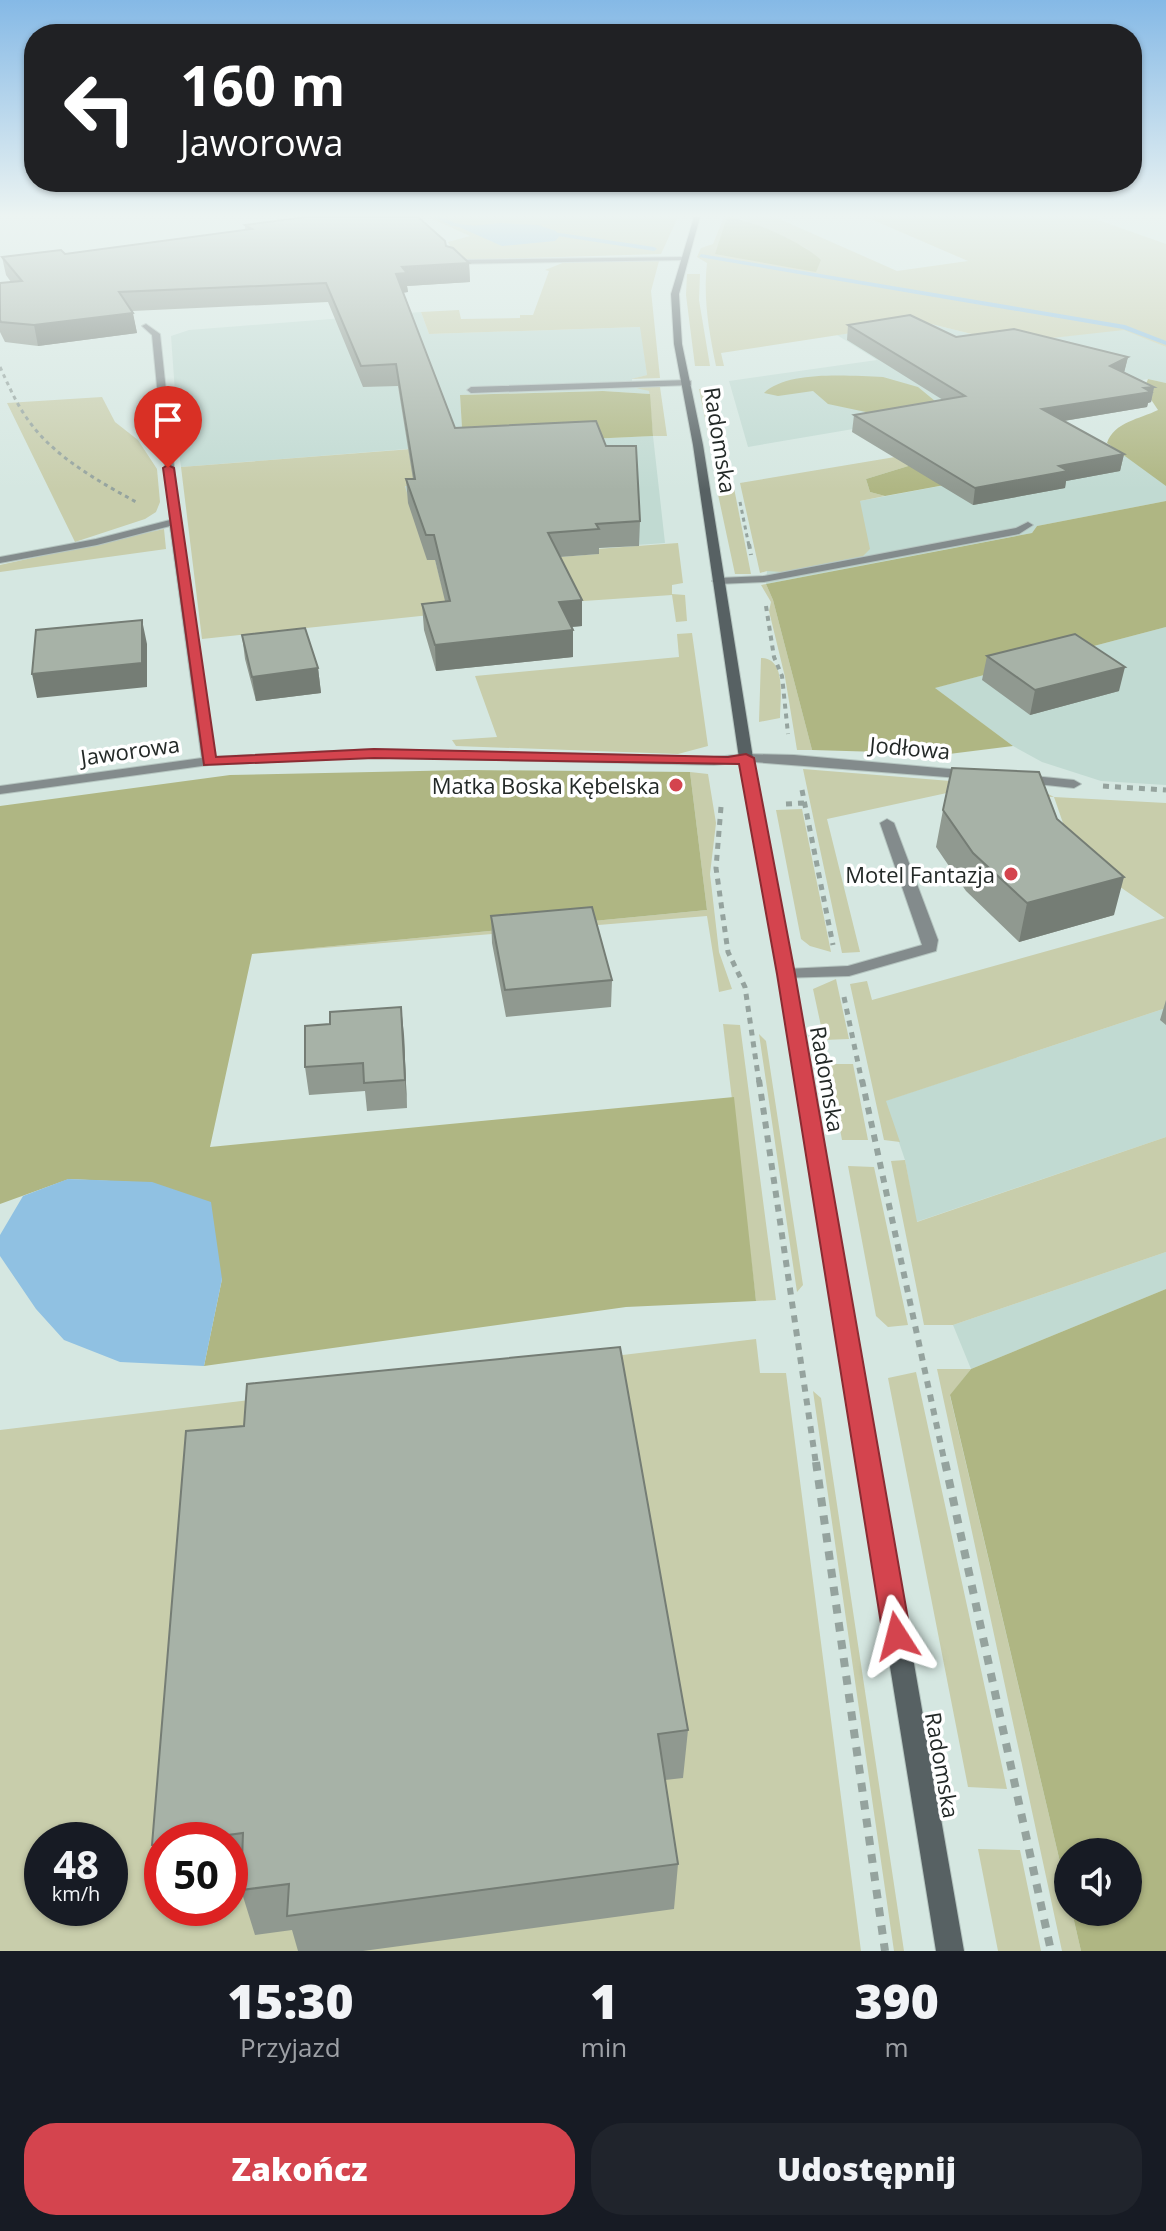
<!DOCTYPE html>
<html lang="pl">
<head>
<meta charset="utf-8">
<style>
  :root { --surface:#171b24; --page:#20242c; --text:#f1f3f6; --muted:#9ea1a6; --accent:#d4444e }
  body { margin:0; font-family:"Open Sans",sans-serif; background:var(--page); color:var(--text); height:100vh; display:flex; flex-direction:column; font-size:30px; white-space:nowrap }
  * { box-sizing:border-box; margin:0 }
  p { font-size:26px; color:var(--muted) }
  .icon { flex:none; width:44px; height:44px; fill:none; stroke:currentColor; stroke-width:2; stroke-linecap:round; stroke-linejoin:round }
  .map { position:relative; height:1951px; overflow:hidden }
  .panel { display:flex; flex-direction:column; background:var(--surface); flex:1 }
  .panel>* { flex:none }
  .hud { position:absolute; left:24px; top:24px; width:1118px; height:168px; border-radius:32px; box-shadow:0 2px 6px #0004; background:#202124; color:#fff; overflow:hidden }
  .fabs { position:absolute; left:1054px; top:1838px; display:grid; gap:16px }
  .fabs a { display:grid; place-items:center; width:88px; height:88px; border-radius:50%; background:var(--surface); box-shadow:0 2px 6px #0004; font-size:40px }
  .speed { position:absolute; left:24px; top:1822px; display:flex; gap:16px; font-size:40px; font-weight:700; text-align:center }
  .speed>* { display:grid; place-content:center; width:104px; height:104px; border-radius:50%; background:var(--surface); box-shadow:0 2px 6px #0004; line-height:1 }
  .speed small { font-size:20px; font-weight:400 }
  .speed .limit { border:12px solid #d22; background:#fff; color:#111 }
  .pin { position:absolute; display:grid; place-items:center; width:68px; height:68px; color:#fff; margin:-82px -34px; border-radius:50% 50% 50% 0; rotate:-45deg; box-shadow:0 0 8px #0007 }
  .pin .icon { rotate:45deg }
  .me { position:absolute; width:88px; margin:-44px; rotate:351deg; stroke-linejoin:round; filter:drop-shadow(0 0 6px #0008) }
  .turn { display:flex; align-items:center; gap:28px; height:168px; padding:0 24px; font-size:36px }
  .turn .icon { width:104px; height:104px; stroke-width:2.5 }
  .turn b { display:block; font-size:56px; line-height:68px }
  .eta { display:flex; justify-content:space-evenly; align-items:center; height:136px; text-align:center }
  .eta b { font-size:48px; font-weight:800; line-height:56px }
  .action { display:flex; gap:16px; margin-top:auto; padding:16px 24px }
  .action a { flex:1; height:92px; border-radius:32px; background:var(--accent); color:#fff; font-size:32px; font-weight:800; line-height:92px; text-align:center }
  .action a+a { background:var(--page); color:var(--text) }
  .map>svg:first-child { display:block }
  .built { fill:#c1dad2 }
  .green { fill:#c8cdab; fill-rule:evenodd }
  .forest { fill:#afb683 }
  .water { fill:#90c1e2 }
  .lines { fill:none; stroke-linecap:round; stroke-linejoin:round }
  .stream { fill:#90c1e2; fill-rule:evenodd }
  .lane-casing { stroke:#b5c5c0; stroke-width:2 }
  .street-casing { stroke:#b5c5c0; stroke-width:2 }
  .secondary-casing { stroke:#b5c5c0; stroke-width:2 }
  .path-far4 { stroke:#95a39e; stroke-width:3; stroke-dasharray:4 4; stroke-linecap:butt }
  .path-far3 { stroke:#95a39e; stroke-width:4; stroke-dasharray:5 5; stroke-linecap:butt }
  .path-far2 { stroke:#95a39e; stroke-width:5; stroke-dasharray:6 6; stroke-linecap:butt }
  .path-far1 { stroke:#95a39e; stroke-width:6; stroke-dasharray:7 7; stroke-linecap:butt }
  .path { stroke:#95a39e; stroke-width:8; stroke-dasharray:9 9; stroke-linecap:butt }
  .lane { fill:#838b8c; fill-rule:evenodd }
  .street { fill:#838b8c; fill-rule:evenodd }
  .secondary { fill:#576163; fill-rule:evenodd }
  .wall { fill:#909990 }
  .shaded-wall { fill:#757d75 }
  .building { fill:#a7b2a7; stroke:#757d75; stroke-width:2 }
  .route { fill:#d4444e; stroke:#8a2c33; stroke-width:2 }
  .poi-dot { fill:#d4444e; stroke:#fff; stroke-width:3 }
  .labels { text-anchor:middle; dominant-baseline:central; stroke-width:7; stroke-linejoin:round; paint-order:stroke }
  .street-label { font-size:22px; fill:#232927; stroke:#fff }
  .poi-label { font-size:22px; fill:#232927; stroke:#fff; text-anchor:end }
</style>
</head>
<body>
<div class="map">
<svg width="1166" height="1951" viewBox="0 0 1166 1951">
  <rect width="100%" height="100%" fill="#d5e7e1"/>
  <!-- built -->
  <path class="built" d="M421,312L429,334L641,327L647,375L632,379V385L649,391L650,394L603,391L460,395L463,445L653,436L665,543L427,560L413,519L562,509L462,500L408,503L405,486H413L407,449L181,467L177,439L194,434L192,419L177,420L171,336L189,330Z
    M923,322L1008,343L1124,329L1166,347V383L1148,379L748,447L729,381L877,360L837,335Z
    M1166,444V501L1037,526L1032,533L766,584L767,570L860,501Z
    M1166,627V785L1101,781L1042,762L1013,746L934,688Z
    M1166,1008V1137L916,1222L905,1160L885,1101Z
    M1166,1252V1289L971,1369L953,1325Z"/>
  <!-- green -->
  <path class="green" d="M428,217H678L661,254L458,260L448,242L470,236Z
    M724,217L810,250L743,219L727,217H775L897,271L968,261L866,217H1090L1166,244V347L1124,330L1008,343L923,322L721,353L724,366H716C709,331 703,299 707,263L697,257L701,248L713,244Z
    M625,260L659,261L651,291L660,378L631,379L647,375L640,327L429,334L421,312L459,310L461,319L520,318V315H533L549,271L545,270L565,262Z
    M687,274H700L699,300L710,366H695L686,295Z
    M632,387H660L667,436H653L649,391Z
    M714,388V389L726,438L708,433L699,389Z
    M102,397L115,422L138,440L157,469L160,502L156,512L145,519L75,542L7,403Z
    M463,445L414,486H405L427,559L435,560L449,613L202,639L181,467Z
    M919,453L918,463L866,479L870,492L885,496L860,501L870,549L863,556L782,572L767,571L760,573L740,483Z
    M733,483L751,574H735L716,485Z
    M164,529L166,549L0,572V565Z
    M678,543L683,583L672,585V594L685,595L687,621L676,622L672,595L510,606L496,562L598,554L596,549Z
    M766,584L773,600L812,750H797L785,677L769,611L771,602L761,585Z
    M692,633L708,746L678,754L456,746L452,740L497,737L475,676L679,657L677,634Z
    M761,658C787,658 780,699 780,718L759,722Z
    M803,769L1036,788L1054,797L1166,803V1008L886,1101L900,1142L884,1140L850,984L867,981L872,1000L1165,918L1074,855L1054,797L956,791L827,819L860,952L842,953Z
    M690,772L708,774L716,823L710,874L719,952L732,989L719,992L707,916L252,954L707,910Z
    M802,809L831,952L810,946L801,939L776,810Z
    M836,979L849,1039L824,1040L813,989Z
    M723,1024L740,1025L776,1300L756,1301Z
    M759,1034L766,1041L803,1285L797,1292Z
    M828,1064H853L868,1140H842Z
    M1166,1137V1252L953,1325H924L891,1161L905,1160L917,1222Z
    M848,1166L874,1167L908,1325L888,1327L876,1316Z
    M756,1339L760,1373H786L861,1951H0V1430ZM42,1840H110V1908H42ZM162,1840H230V1908H162Z
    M937,1369H971L950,1396L1068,1896V1912H1072L1081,1951H1062Z
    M916,1372L1007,1789L968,1787L888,1378Z
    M813,1391L821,1398L904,1951H894Z
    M978,1849L1020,1850L1041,1951H998Z"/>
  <!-- forest -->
  <path class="forest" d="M727,217C753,220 802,242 821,260L816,272L715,254Z
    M883,377L918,387L935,401L933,406L880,415L828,404L813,391L778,396L764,393C788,370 850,376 883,377Z
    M1148,379L1166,383V486L1107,443C1114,422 1140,419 1158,410L1144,389Z
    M603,391L650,394L653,436L463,445L460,395Z
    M918,463H1065L885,496L870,492L866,479Z
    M1166,501V627L935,688L1013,746L949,754L812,750L773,600L766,584L1032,533L1037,526Z
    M467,770L690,772L707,910L252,954L210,1147L734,1097L756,1301L626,1307L204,1366L222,1279L152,1183L69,1179L0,1204V806L230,775Z
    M1166,1289V1951H1081L1072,1912H1128V1852H1068V1896L950,1395L971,1369Z"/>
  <!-- water -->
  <path class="water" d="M501,223L538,225L556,231L559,237L555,241L502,246L459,227Z
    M68,1179L152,1182L211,1202L222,1279L204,1366L120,1362L64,1340L36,1309L0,1256V1235L23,1196Z"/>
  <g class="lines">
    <!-- stream -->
    <path class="stream" d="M434,217H441L455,223L487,228L484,230L452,226Z
      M540,230L654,247L657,249L654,251L538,233Z
      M701,254L1125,325L1166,341V345L1123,329L699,257Z"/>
    <!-- lane casing -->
    <g class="lane-casing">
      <path id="lane" d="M683,257L685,260L452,264L448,262L452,260Z
        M146,324L160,334L184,561L216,761L209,765L202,761L170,526L97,545L0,563V557L96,539L170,520L152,335L142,326Z
        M688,380L691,381V385L471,393L467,390L471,387Z
        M1028,522L1033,525L1019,534L764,582L718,584L712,581L718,578L764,576L1016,528Z
        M746,754L794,755L972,771L979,775L972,779L741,761V755Z
        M1023,775L1074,780L1081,784L1074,788L1018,782V776Z
        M887,819L894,823L938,940L936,951L849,976L780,978L778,974L780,970L786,969L848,966L922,945L880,823Z"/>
    </g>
    <!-- street casing -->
    <g class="street-casing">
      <path id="street" d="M374,749L714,757L746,754L753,758L746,762L714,765L374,757L209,765L0,794V786L209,757Z"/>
    </g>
    <!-- secondary casing -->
    <g class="secondary-casing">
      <path id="secondary" d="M694,217H700L679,294L682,344L703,445L753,758L794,974L964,1951H936L778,974L739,758L693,445L674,344L671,294Z"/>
    </g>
    <!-- path-far4 -->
    <path class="path-far4" d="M0,367C8,384 15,401 26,417C52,456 98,481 138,503
      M740,502L749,546"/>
    <!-- path-far3 -->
    <path class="path-far3" d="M749,544L751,555
      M766,606L774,657L782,676L788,734"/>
    <!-- path-far2 -->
    <path class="path-far2" d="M1103,786L1166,790
      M802,790L833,945
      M786,804L805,803
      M721,807L716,868L728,952L745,987L759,1082
      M844,997L862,1082"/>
    <!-- path-far1 -->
    <path class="path-far1" d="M759,1080L816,1464
      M862,1080L945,1464"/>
    <!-- path -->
    <path class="path" d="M816,1462L885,1951
      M945,1462L1051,1951"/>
    <!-- lane -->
    <use href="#lane" class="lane"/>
    <!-- street -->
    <use href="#street" class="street"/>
    <!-- secondary -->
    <use href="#secondary" class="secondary"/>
  </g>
  <!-- wall -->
  <path class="wall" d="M245,225L446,246L469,263L470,282L407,286L408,292L403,293L455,428L606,446L640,521L639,546L599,548V554L560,557L582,626L571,627L573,630V657L436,671L424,630L422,604L445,601L435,560H427L408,503L406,479H413L398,386L363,387L328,302L132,311L137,333L38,346L5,342L0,332V283L11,282L6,275L2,257L65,254L245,230Z
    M848,325L956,337L1128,357L1124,372L1154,387L1151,402L1148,403L1147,407L1064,421L1124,454L1120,471L1066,481L1065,488L973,505L852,432L854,415L943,400L847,340Z
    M242,635L318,668L321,693L256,701L245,659Z
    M987,656L1119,691L1030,715L982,680Z
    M943,810L1057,819L1114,915L1019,942L966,891L936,847Z
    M491,916L612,980L611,1007L506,1017L492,943Z
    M1166,1000V1025L1160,1020Z
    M404,1035L407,1108L367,1111L365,1091L309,1095L305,1067Z
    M244,1426L688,1730L683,1778L665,1780L678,1864L674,1909L363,1951H298L292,1930L255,1935L241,1890V1881L230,1882V1840H162V1871L152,1845Z"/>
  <!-- shaded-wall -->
  <path class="shaded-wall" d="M469,263L470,282L407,286L408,292L397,293L396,274L402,267Z
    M133,313L137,333L38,346L34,325Z
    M1128,357L1124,373L1110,366Z
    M1154,387L1151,402L1148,403L1147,407L1039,425L1042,409Z
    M1124,454L1120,471L1066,481L1065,488L973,505L975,488L1059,466Z
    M582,600V626L559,628V602Z
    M142,620L147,644V687L37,698L32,674Z
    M573,630V657L436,671L435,645Z
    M1125,667L1119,691L1030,715L1035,690Z
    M318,668L321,693L256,701L252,677Z
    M1124,877L1114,915L1019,942L1027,903Z
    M401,1007L404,1035L407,1108L405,1080Z"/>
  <!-- building -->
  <path class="building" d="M306,217H418L445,241L446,246L453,248L469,263L402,267L407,273L396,274L455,428L596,421L606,446H636L640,521L596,524L599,529L548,533L582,600L559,602L573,630L435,645L422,604L450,601L434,535H426L406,479H415L396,364L361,366L326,283L119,292L133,313L34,325L1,322L0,320V283L22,281L2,257L61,250L65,254L252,229L245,225Z
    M910,315L956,337L1014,329L1128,357L1110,366L1154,387L1144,388L1151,392L1042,409L1124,454L1059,466L1068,471L975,488L854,415L965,396L848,325Z
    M142,620V663L32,674L36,630Z
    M305,628L318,668L252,677L242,635Z
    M1075,634L1125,667L1035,690L987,656Z
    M952,768L1039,772L1057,819L1124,877L1027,903L973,853L943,810Z
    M592,907L612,980L505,990L491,916Z
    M401,1007L405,1080L364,1083L363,1063L305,1067V1026L330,1024V1012Z
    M620,1347L688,1730L658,1734L678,1864L287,1916L289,1884L241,1890L243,1833L191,1840H162V1844L152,1845L186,1431L244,1426L247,1384Z"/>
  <!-- sky -->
  <linearGradient id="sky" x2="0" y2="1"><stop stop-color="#85b9e6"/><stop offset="0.44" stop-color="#ecf4f2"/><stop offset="1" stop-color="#ecf4f2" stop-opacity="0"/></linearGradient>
  <rect width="1166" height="490" fill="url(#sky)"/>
  <!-- route -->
  <path class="route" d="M168,465L174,468L216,757L374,749L728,757L746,754L754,758L795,974L911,1636L907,1645L897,1649L887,1645L883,1636L777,974L739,764L374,758L204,765L163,468Z"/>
  <!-- markers -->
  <g class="poi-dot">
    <circle cx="676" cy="785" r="8"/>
    <circle cx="1011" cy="874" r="8"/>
  </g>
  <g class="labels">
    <!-- street labels -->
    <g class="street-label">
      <text transform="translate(721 440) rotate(81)">Radomska</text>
      <text transform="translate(910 747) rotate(5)">Jodłowa</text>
      <text transform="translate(130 750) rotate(-8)">Jaworowa</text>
      <text transform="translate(828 1079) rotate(80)">Radomska</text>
      <text transform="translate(943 1765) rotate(80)">Radomska</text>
    </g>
    <!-- poi labels -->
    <g class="poi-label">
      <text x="660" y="785">Matka Boska Kębelska</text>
      <text x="995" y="874">Motel Fantazja</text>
    </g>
  </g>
</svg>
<div class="fabs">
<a><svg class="icon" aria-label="sound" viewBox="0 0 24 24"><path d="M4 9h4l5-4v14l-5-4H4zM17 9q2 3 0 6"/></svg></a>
</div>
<div class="speed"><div>48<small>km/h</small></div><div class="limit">50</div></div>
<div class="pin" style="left:168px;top:468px;background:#d93025"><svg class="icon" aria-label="arrive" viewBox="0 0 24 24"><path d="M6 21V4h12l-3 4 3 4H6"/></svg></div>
<svg class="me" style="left:897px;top:1636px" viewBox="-20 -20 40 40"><path d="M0-17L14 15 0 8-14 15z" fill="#d4444e" stroke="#fff" stroke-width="4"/></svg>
<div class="hud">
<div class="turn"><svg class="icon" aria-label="left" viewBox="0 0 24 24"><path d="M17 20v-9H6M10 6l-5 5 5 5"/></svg><div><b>160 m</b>Jaworowa</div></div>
</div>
</div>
<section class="panel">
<div class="eta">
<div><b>15:30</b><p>Przyjazd</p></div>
<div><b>1</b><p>min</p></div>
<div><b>390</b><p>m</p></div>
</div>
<div class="action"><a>Zakończ</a><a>Udostępnij</a></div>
</section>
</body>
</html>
